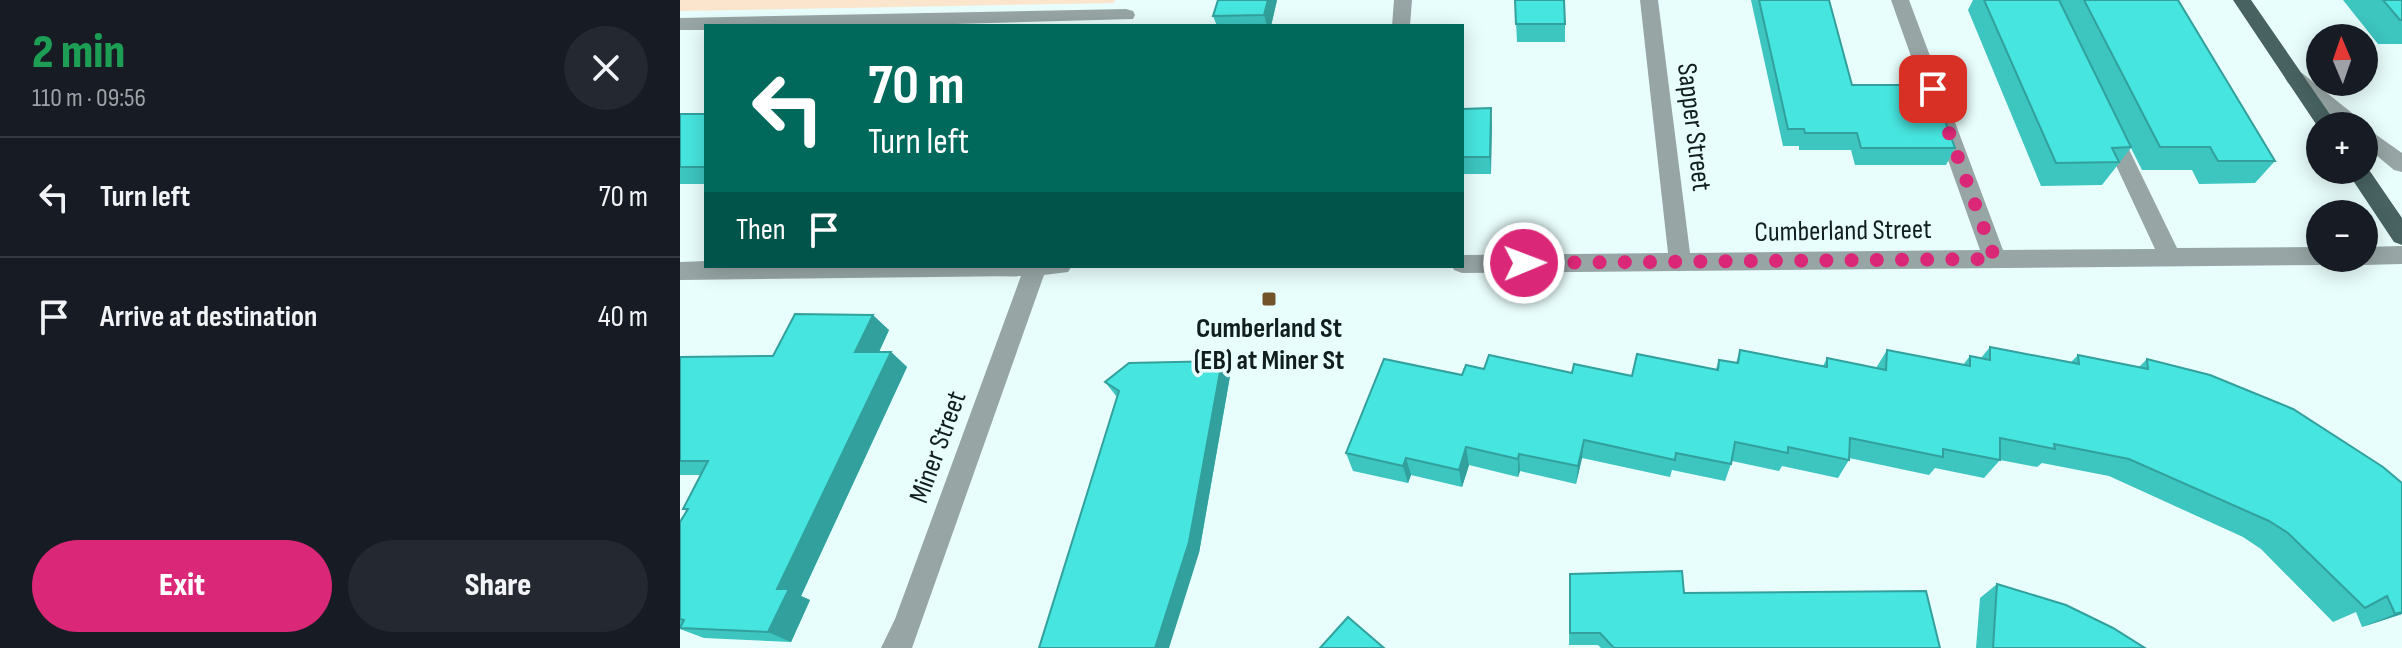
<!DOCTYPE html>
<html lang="en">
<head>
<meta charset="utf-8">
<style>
  :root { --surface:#171b24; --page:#242831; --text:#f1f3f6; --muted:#9ea1a6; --line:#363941; --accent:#db2777 }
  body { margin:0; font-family:"Sofia Sans Condensed",sans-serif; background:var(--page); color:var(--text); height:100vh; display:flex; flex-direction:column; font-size:30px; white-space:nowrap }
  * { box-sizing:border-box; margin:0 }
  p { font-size:26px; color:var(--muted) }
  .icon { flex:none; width:44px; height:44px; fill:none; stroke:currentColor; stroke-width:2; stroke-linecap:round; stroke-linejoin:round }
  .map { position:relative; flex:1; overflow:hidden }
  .sheet { display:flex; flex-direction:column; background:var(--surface); width:680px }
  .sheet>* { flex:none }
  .hud { position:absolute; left:24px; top:24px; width:760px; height:244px; border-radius:0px; box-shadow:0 4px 20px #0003; background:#00695c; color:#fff; overflow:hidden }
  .needle { width:52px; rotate:358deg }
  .controls { position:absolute; left:1626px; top:24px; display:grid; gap:16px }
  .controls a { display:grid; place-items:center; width:72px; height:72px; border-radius:50%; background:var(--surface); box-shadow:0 4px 20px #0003; font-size:40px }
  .pin { position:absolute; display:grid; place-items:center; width:68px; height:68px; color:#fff; margin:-34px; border-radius:16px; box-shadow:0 4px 12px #0006 }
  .me { position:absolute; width:88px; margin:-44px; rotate:89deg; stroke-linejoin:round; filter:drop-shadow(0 0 6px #0008) }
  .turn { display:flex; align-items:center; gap:28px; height:168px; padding:0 32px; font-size:36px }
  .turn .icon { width:104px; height:104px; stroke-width:2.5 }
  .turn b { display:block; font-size:56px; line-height:68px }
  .then { display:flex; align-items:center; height:76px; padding:0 32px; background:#0003; gap:16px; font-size:30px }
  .round { display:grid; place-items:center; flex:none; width:84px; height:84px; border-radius:42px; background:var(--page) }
  .summary { display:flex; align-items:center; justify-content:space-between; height:136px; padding:0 32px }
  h1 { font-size:48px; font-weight:800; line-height:60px; color:#1e9e55 }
  .cta { display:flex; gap:16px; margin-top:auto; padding:16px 32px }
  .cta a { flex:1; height:92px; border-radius:48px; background:var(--accent); color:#fff; font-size:32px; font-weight:800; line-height:92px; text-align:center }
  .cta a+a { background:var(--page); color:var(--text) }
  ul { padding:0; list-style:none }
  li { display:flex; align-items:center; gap:24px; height:120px; padding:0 32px; border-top:2px solid var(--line) }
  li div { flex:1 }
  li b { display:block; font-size:30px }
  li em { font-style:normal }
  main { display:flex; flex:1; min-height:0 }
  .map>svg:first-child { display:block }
  .green { fill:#fbe5cc }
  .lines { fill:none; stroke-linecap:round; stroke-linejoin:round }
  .minor { fill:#97a6a5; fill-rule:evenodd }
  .major { fill:#476261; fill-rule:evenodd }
  .wall { fill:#3dc5c0 }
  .shaded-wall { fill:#32a09c }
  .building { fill:#47e5df; stroke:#32a09c; stroke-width:2 }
  .route { stroke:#db2777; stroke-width:14; stroke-dasharray:0 25.2 }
  .poi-dot { fill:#735229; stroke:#e8fefc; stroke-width:3 }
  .labels { text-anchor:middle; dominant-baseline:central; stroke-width:7; stroke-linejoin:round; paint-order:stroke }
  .street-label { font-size:28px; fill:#111e1e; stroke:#e8fefc }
  .poi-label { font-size:28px; font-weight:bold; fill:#111e1e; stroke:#e8fefc }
</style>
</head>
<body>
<main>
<section class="sheet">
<div class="summary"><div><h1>2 min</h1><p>110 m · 09:56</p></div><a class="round"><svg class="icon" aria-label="close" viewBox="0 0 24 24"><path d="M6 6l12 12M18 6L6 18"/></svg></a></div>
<ul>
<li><svg class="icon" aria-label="left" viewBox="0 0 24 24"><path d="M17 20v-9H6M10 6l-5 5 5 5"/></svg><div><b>Turn left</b></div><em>70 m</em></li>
<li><svg class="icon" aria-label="arrive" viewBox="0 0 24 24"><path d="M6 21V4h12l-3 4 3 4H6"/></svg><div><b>Arrive at destination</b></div><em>40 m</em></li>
</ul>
<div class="cta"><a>Exit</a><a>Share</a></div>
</section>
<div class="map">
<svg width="1722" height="648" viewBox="0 0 1722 648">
  <rect width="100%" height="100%" fill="#e8fefc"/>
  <!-- green -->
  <path class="green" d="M0,0H435L434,3L0,11Z"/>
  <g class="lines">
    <!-- minor -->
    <path class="minor" d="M714,0H732L730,26H712Z
      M960,0H978L1010,253L1300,250L1211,0H1229L1323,250L1475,249L1419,129L1422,124H1436L1439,129L1497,248L1640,247V258H1650L1640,265L782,273L774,270L772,266H782V255L988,253Z
      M446,9L453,11L455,15L453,19L203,26H26V30H0V18Z
      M1615,71L1622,73L1682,121L1685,127L1722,153V172L1714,170L1684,145V126H1661L1608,83L1605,78L1608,73Z
      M1722,246V264L1684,265L1674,258H1684V247Z
      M26,261V266H392L388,272L364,275L232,648H201L215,619L341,276L0,280V262Z"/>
    <!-- major -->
    <path class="major" d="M1553,0H1571L1658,126H1640V130Z
      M1685,164L1722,218V245L1714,242L1666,170H1684Z"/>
  </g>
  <!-- wall -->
  <path class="wall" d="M597,0L591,26H537L533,16Z
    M835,0L885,24V42H837Z
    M1071,0H1149L1172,85L1237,93L1275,148L1266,165H1175L1171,150H1119V146H1103Z
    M1293,0H1498L1595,161L1575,183L1519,184L1512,170H1462L1451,148L1422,185L1361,186L1288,10Z
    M1663,0H1722V44H1698Z
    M811,108V174H782V109Z
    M0,114H26V184H0Z
    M209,330L199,352H211L227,367L121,596L130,600L111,642L24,638L0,629V522L7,511L3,509L21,475H0V357L93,356Z
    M1310,347L1391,362L1398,355L1459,367L1467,359L1530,375L1722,614L1682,627L1676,612L1653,622L1581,549L1563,537L1429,476L1362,463L1357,467L1320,460L1304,478L1255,468L1249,475L1169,458V460L1158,478L1102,466L1099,471L1052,461L1045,481L992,470L990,477L902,458L896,484L840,471L838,477L789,465L782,487L731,475L728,483L673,471L666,453L782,375L804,369L952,376L1036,369L1039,360L1056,363L1060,350L1143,366L1147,358L1196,368L1207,350L1283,365L1290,356L1301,358Z
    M550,376L519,553L437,397L425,382Z
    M890,574L1004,593L1260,648H921L918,645H889Z
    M1317,584L1465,648H1296L1300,598Z"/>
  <!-- shaded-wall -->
  <path class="shaded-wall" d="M588,0H597L591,26H587L584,15Z
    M811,108L812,126L811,174L810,157Z
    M193,315L209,330L192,367L175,352Z
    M211,352L227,367L121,596L130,600L111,642L88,632L97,589Z
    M542,361L550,376L519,553L489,648H475Z
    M904,440L902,458L896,484L898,466Z
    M786,447L789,465L782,487L779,470Z
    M839,454L840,471L838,477V459Z
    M726,458L731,475L728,483L723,466Z
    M1722,612V614L1682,627L1715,614Z"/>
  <!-- building -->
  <path class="building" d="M538,0H588L584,15L533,16Z
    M835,0H884L885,24H836Z
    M1079,0H1149L1172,85H1234L1237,93H1255L1275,148H1181L1177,133H1125L1124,129H1108Z
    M1304,0H1379L1451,147L1432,148L1439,162L1376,163Z
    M1404,0H1498L1595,161H1538L1530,147H1480Z
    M1703,0H1722V20H1720Z
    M811,108L810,157H782V109Z
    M0,114H26V167H0Z
    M115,314L193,315L175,352H211L97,589H109L88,632L0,628L4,620L0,619V522L8,509H3L28,461H0V357L93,356Z
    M1310,347L1399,364L1398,355L1468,369L1467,359L1530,375L1613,409L1703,467L1722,483V612L1715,614L1707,596L1685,608L1608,533L1589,521L1449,459L1374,444L1375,449L1320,438V460L1263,449V457L1170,438L1169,460L1108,447V453L1055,442L1051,464L996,453L995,460L904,440L898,466L839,454L838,459L786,447L779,470L726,458L723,466L666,453L704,359L782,375L786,365L804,369L809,355L892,373L894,364L952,376L957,354L1038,370L1039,360L1058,363L1060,350L1147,367V358L1206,370L1207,350L1290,366V356L1310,360Z
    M542,361L509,542L475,648H359L439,391L425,382L449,363Z
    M1002,571L1004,593L1246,591L1260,648H934L920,633H890V574Z
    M1317,584L1386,605L1433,628L1465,648H1313Z
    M668,617L704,648H640Z"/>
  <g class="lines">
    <!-- route -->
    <path class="route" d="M844,263L1315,259L1253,89"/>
  </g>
  <!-- markers -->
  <rect class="poi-dot" x="581" y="291" width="16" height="16" rx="4"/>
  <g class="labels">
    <!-- street labels -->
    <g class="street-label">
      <text transform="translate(1014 127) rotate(83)">Sapper Street</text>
      <text transform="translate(1163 231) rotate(-1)">Cumberland Street</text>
      <text transform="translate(258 447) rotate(-70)">Miner Street</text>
    </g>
    <!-- poi labels -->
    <g class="poi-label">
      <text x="589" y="328">Cumberland St<tspan x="589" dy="32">(EB) at Miner St</tspan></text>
    </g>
  </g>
</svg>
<div class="controls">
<a><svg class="needle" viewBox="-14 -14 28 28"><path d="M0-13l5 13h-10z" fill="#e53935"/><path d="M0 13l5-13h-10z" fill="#9ea1a6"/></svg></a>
<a>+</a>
<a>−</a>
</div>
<div class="pin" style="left:1253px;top:89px;background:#d93025"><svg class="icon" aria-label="arrive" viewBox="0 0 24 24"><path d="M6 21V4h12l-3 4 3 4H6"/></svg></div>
<svg class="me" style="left:844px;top:263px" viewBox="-20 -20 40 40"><circle r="17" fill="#db2777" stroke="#fff" stroke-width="3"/><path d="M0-11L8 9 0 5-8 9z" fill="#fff"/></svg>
<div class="hud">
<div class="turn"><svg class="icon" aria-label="left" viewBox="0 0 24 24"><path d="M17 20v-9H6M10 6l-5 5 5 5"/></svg><div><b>70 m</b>Turn left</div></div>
<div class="then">Then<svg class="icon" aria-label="arrive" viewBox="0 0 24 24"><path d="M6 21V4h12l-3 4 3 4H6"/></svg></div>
</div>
</div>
</main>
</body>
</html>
